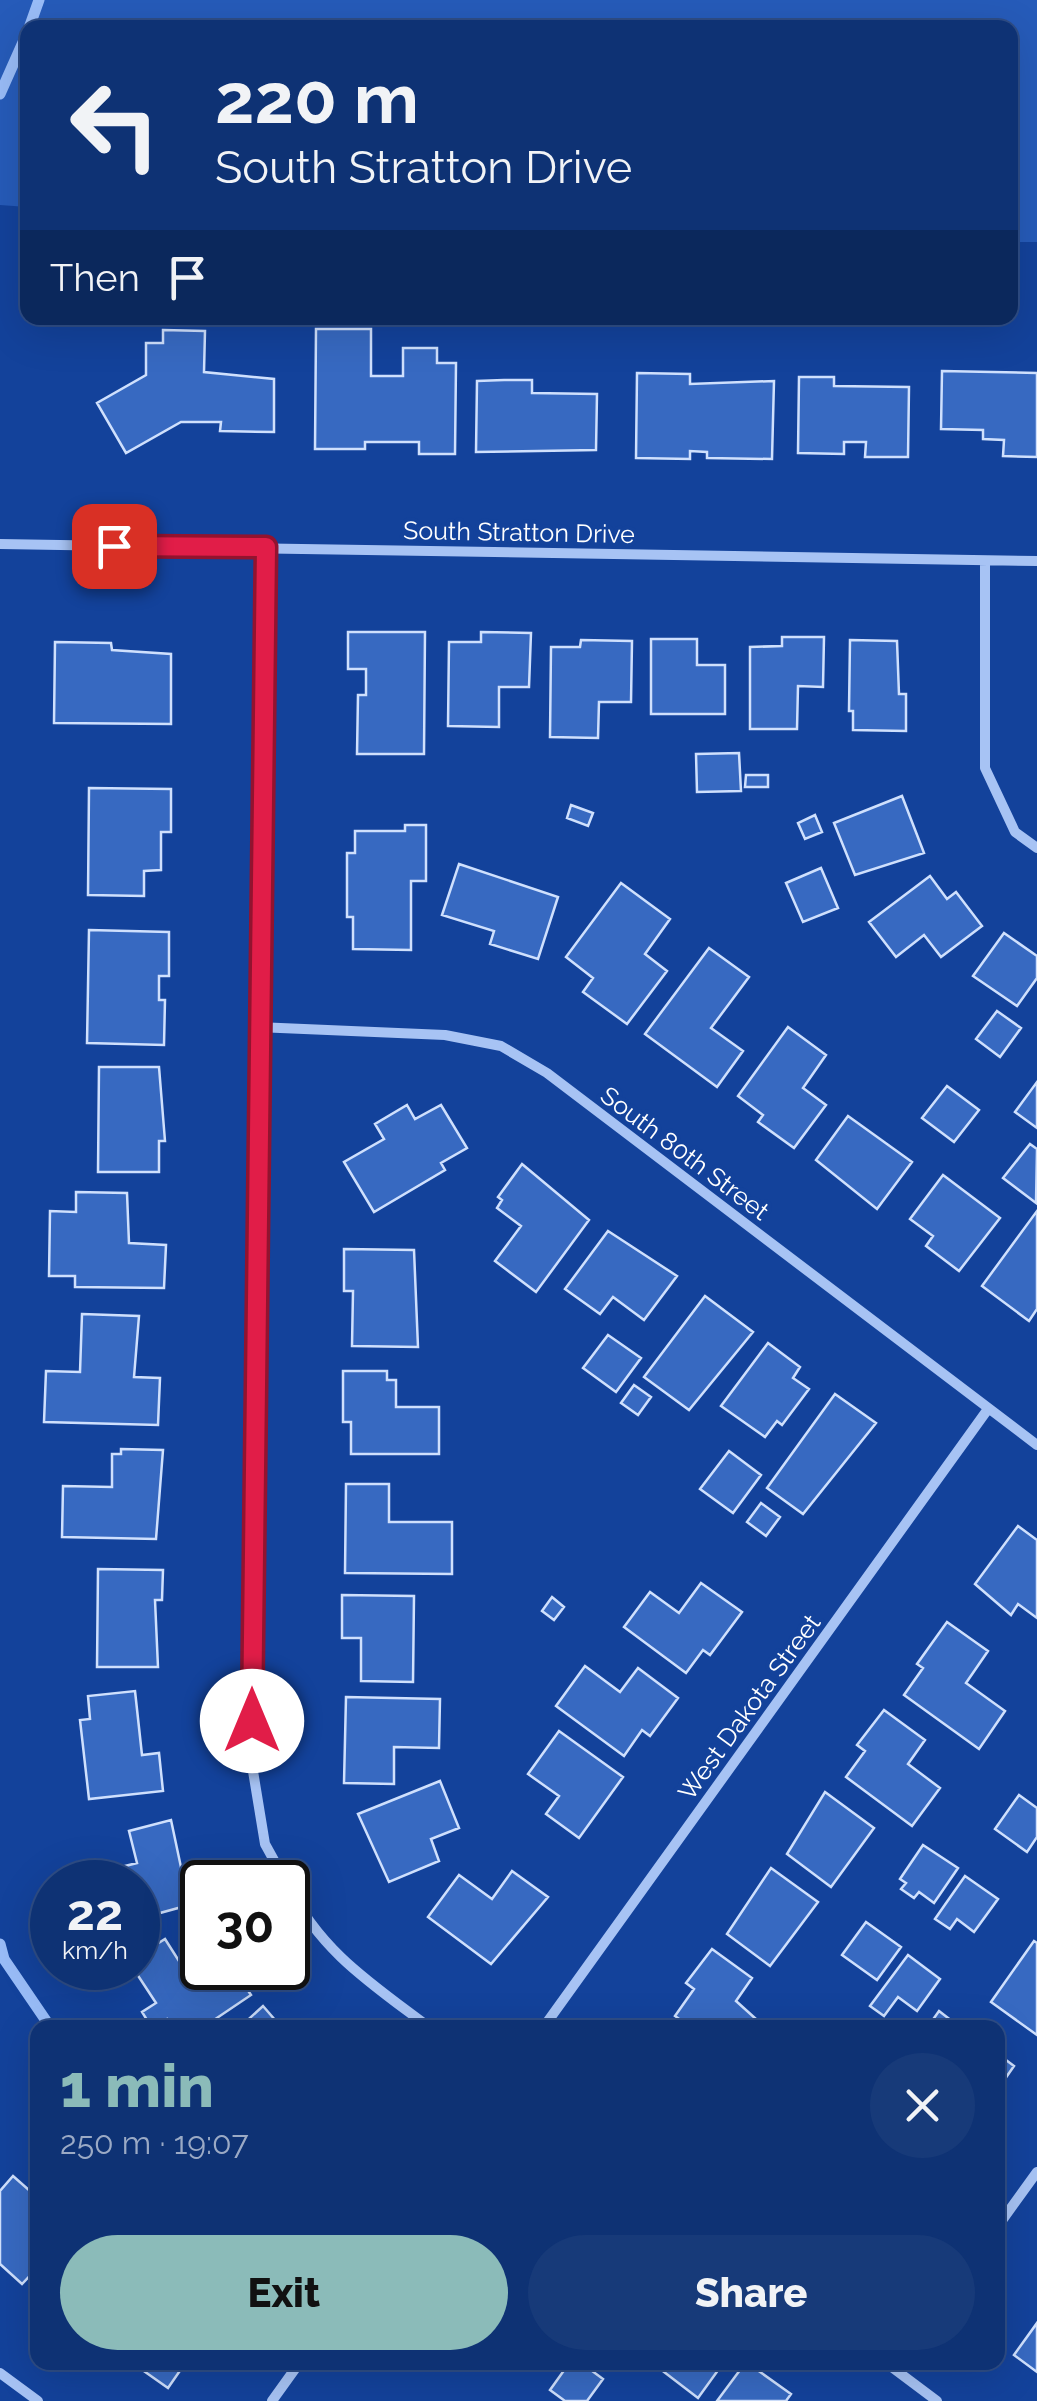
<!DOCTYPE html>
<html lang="en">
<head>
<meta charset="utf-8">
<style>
  :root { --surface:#0e3274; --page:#173a79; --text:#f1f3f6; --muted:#9baac5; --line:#2e4d86; --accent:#8bbbb9 }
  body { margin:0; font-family:Raleway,sans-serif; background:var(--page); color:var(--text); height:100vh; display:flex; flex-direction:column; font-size:38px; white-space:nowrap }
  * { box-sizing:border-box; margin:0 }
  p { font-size:32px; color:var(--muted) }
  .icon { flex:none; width:55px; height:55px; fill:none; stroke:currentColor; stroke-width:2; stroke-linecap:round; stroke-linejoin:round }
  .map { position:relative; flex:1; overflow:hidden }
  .panel { position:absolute; left:30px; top:2020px; width:975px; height:350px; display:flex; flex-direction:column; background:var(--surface); border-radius:20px; box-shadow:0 10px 40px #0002,0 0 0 2px var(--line) }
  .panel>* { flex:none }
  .banner { position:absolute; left:20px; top:20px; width:998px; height:305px; border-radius:20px; box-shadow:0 10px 40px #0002,0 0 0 2px var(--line); background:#0e3274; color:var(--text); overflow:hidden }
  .speed { position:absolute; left:30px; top:1860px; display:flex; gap:20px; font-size:50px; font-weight:700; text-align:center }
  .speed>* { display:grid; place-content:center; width:130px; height:130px; border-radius:50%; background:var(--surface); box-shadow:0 10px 40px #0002,0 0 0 2px var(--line); line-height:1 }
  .speed small { font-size:25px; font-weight:400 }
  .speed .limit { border:5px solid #111; border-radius:15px; background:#fff; color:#111 }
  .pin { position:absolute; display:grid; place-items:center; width:85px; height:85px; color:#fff; margin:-42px; border-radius:20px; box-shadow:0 5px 15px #0006 }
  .me { position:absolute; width:110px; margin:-55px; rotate:0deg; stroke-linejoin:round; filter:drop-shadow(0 0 8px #0008) }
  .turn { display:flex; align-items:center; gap:35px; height:210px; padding:0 30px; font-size:45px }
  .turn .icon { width:130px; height:130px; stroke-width:2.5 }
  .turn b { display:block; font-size:70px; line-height:85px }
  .then { display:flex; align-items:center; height:95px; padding:0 30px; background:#0003; gap:20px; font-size:38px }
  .round { display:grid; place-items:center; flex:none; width:105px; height:105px; border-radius:52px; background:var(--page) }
  .headline { display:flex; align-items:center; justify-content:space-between; height:170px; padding:0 30px }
  h1 { font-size:60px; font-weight:800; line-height:75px; color:var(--accent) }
  .cta { display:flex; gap:20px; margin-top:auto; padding:20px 30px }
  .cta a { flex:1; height:115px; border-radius:60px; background:var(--accent); color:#111; font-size:40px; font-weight:800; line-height:115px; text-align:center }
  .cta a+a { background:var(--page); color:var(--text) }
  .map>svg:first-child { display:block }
  .green { fill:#265bb9 }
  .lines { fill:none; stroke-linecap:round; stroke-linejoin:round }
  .stream { stroke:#99bcf7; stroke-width:11 }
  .building { fill:#3769c1; stroke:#cfe0fd; stroke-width:2.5 }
  .minor { stroke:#a7c3f4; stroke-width:10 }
  .route-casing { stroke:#92132f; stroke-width:25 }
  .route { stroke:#e11d48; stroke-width:18 }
  .labels { text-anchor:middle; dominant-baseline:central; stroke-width:8; stroke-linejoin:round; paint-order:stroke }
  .street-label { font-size:25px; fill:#fff; stroke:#13429b }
</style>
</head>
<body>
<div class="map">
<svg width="1037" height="2401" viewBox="0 0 1037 2401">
  <rect width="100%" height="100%" fill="#13429b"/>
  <!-- green -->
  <path class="green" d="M0,0H1037V242H1010V28H28L27,207L0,205Z"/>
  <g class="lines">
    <!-- stream -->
    <path class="stream" d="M29,28L39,0
      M0,94L28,31
      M0,1944L4,1959L51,2028"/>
  </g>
  <!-- building -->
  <path class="building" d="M316,329H371V376H403V348H437V363H456L455,454H419V442H365V449H315Z
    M163,330L205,331L204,372L274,379V432L220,431L221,422H181L126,453L97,403L146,375V343H163Z
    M942,371L1037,373V457L1003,456L1004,440L983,439V430L941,429Z
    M637,373L690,374V384L774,381L772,459L707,458V452L690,451V459L636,458Z
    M799,377H834V386L909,387L908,457H865L866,442H844V454L798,453Z
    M504,380H532V393L597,394L596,450L476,452L477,381Z
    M348,632H425L424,754H357L358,695H366V669H348Z
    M481,632L531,633L529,687H499V727L448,726L449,642H481Z
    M782,637H824L823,687L798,686L797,729H750V647L782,646Z
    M651,639H697V665H725V714H651Z
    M581,640L632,641L631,702H599L598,738L550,737L551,647H580Z
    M850,640L897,641L899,694H906V731L853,730V711H849Z
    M55,642L111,643L112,650L171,654V724L54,723Z
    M739,753L741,791L697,792L696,754Z
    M746,775H768V787H745Z
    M89,788L171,789V832H161V870L144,871V896L88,895Z
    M902,796L924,853L855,875L834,823Z
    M571,805L593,813L588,826L567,818Z
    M815,815L822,832L805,839L798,823Z
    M405,825H426V881H411V950L353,949V917H347V853H355V831H405Z
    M459,864L558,897L538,959L490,944L494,931L442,915Z
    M821,868L838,908L803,922L786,883Z
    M930,876L947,899L956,892L982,926L941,957L924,935L896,957L869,922Z
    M621,883L670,919L645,954L667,971L627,1024L583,992L593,978L566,957Z
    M89,930L169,932V976H159V1000H165L164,1045L87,1043Z
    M1004,933L1037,956V978L1017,1006L973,976Z
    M709,948L749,977L711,1028L743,1051L717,1087L645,1034Z
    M997,1011L1021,1028L1000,1057L976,1039Z
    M788,1027L826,1055L803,1088L826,1105L794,1148L758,1122L763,1115L738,1096Z
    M99,1067H159L165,1141H159V1172H98Z
    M1037,1082V1128L1015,1112Z
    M947,1086L979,1110L954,1142L922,1118Z
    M407,1105L415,1119L441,1105L467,1148L441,1163L445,1170L374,1212L344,1162L384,1139L375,1124Z
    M848,1116L912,1162L877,1209L816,1160Z
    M1030,1144L1037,1149L1036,1203L1003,1178Z
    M522,1164L589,1220L536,1292L495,1261L521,1226L497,1208L502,1200L498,1197Z
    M943,1175L1000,1218L959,1271L926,1246L933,1236L910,1219Z
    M76,1192L127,1193L129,1243L166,1245L164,1288L75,1287V1276H49L50,1211L76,1212Z
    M1037,1211V1309L1029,1321L982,1286Z
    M608,1231L677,1276L644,1320L613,1297L600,1314L565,1289Z
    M344,1249L414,1250L418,1347L352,1346L353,1291H344Z
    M705,1296L753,1332L689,1410L644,1377Z
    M82,1314L139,1316L134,1377L160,1378L158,1425L44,1422L46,1371L80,1372Z
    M608,1335L641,1358L616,1392L583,1368Z
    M768,1343L800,1367L793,1378L809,1389L782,1425L777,1421L765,1437L721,1406Z
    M343,1371H387V1380H396V1407H439V1454H351V1422H343Z
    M634,1385L651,1397L638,1415L621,1403Z
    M835,1394L876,1423L803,1514L767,1488Z
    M121,1449L163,1450L156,1539L62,1537L63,1486L112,1487V1454H121Z
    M729,1451L761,1475L733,1513L700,1489Z
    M346,1484H389V1522H452V1574L345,1573Z
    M761,1503L780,1517L766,1536L747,1522Z
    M1018,1526L1037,1540V1618L1018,1604L1011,1615L975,1584Z
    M98,1569L163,1570L162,1600H155L158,1667H97Z
    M701,1583L742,1612L710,1655L703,1650L686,1673L624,1627L650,1592L679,1613Z
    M342,1595L414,1596L413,1682L361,1681V1638H342Z
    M552,1597L564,1607L554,1620L542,1611Z
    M947,1622L988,1651L966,1683L1005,1711L979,1749L904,1695L923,1668L917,1664Z
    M585,1666L620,1692L638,1668L678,1698L650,1736L642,1730L624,1756L556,1706Z
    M135,1691L142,1755L159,1753L163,1791L89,1799L80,1720L90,1719L88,1696Z
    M346,1697L440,1699L439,1748L394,1747V1784L344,1783Z
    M884,1710L925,1740L908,1764L940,1788L912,1826L846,1777L865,1751L857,1745Z
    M559,1731L623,1777L579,1838L546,1814L559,1796L528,1774Z
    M440,1781L459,1828L431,1839L439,1861L389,1882L358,1814Z
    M825,1792L874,1828L831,1887L787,1854Z
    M1019,1795L1037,1808V1837L1027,1852L995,1829Z
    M171,1820L189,1905L138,1919V1882H91L89,1875L137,1863L129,1831Z
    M923,1845L958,1868L934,1903L919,1892L914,1898L901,1889L906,1883L900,1879Z
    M771,1868L818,1902L770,1966L727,1934Z
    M512,1871L548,1897L491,1964L428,1917L459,1875L492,1899Z
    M965,1876L998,1899L974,1932L957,1919L950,1929L935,1919Z
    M866,1922L901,1947L877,1980L842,1955Z
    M165,1939L191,1980L209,1968H233L251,1995L202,2028H172L167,2019L152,2028L142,2012L156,2003L133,1968H138V1956Z
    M1034,1941L1037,1943V2035L991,2002Z
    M712,1949L752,1978L736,2001L766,2028H692L675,2016L694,1989L686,1983Z
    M908,1955L940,1979L917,2011L898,1997L884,2016L870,2006Z
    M263,2006L282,2028H239Z
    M939,2011L961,2028H927Z
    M998,2054L1014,2066L998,2089Z
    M13,2176L38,2198V2216L32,2222L38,2227V2267L22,2284L0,2264V2191Z
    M1037,2323V2372L1014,2355Z
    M131,2362H186L168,2388Z
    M570,2362H580L603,2379L587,2401H565L550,2390Z
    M651,2362H724L698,2398Z
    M746,2362L791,2394L786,2401H717Z"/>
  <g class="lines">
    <!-- minor -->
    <path class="minor" d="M0,544L1037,561
      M265,547L251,1759L265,1844L286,1882
      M985,562V768L1015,832L1037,848
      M257,1027L445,1035L501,1046L547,1073L1037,1445
      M288,1886C322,1953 372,1984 430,2028
      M543,2028L988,1409
      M998,2226L1037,2172
      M885,2362L937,2401
      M0,2373L38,2401
      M272,2401L300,2362"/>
  </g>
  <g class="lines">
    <!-- route casing -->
    <g class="route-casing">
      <path id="route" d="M114,546L266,547L252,1721"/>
    </g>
    <!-- route -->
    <use href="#route" class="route"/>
  </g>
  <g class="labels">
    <!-- street labels -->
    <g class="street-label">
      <text transform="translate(519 532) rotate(1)">South Stratton Drive</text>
      <text transform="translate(685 1153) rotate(37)">South 80th Street</text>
      <text transform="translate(749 1707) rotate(-54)">West Dakota Street</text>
    </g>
  </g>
</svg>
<div class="speed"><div>22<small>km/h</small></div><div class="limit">30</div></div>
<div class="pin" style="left:114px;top:546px;background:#d93025"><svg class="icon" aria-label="arrive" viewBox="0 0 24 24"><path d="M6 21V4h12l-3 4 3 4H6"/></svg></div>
<svg class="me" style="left:252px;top:1721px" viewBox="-20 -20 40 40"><circle r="19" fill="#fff"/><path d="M0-13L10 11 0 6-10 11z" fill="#e11d48"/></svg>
<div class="banner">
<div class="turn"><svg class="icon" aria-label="left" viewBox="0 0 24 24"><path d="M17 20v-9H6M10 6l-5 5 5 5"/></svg><div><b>220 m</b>South Stratton Drive</div></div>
<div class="then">Then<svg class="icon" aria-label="arrive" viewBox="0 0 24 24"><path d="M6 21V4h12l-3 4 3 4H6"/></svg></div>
</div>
<section class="panel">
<div class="headline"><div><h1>1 min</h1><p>250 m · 19:07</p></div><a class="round"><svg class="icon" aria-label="close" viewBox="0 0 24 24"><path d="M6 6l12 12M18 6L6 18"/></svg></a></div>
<div class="cta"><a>Exit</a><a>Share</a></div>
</section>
</div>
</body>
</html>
